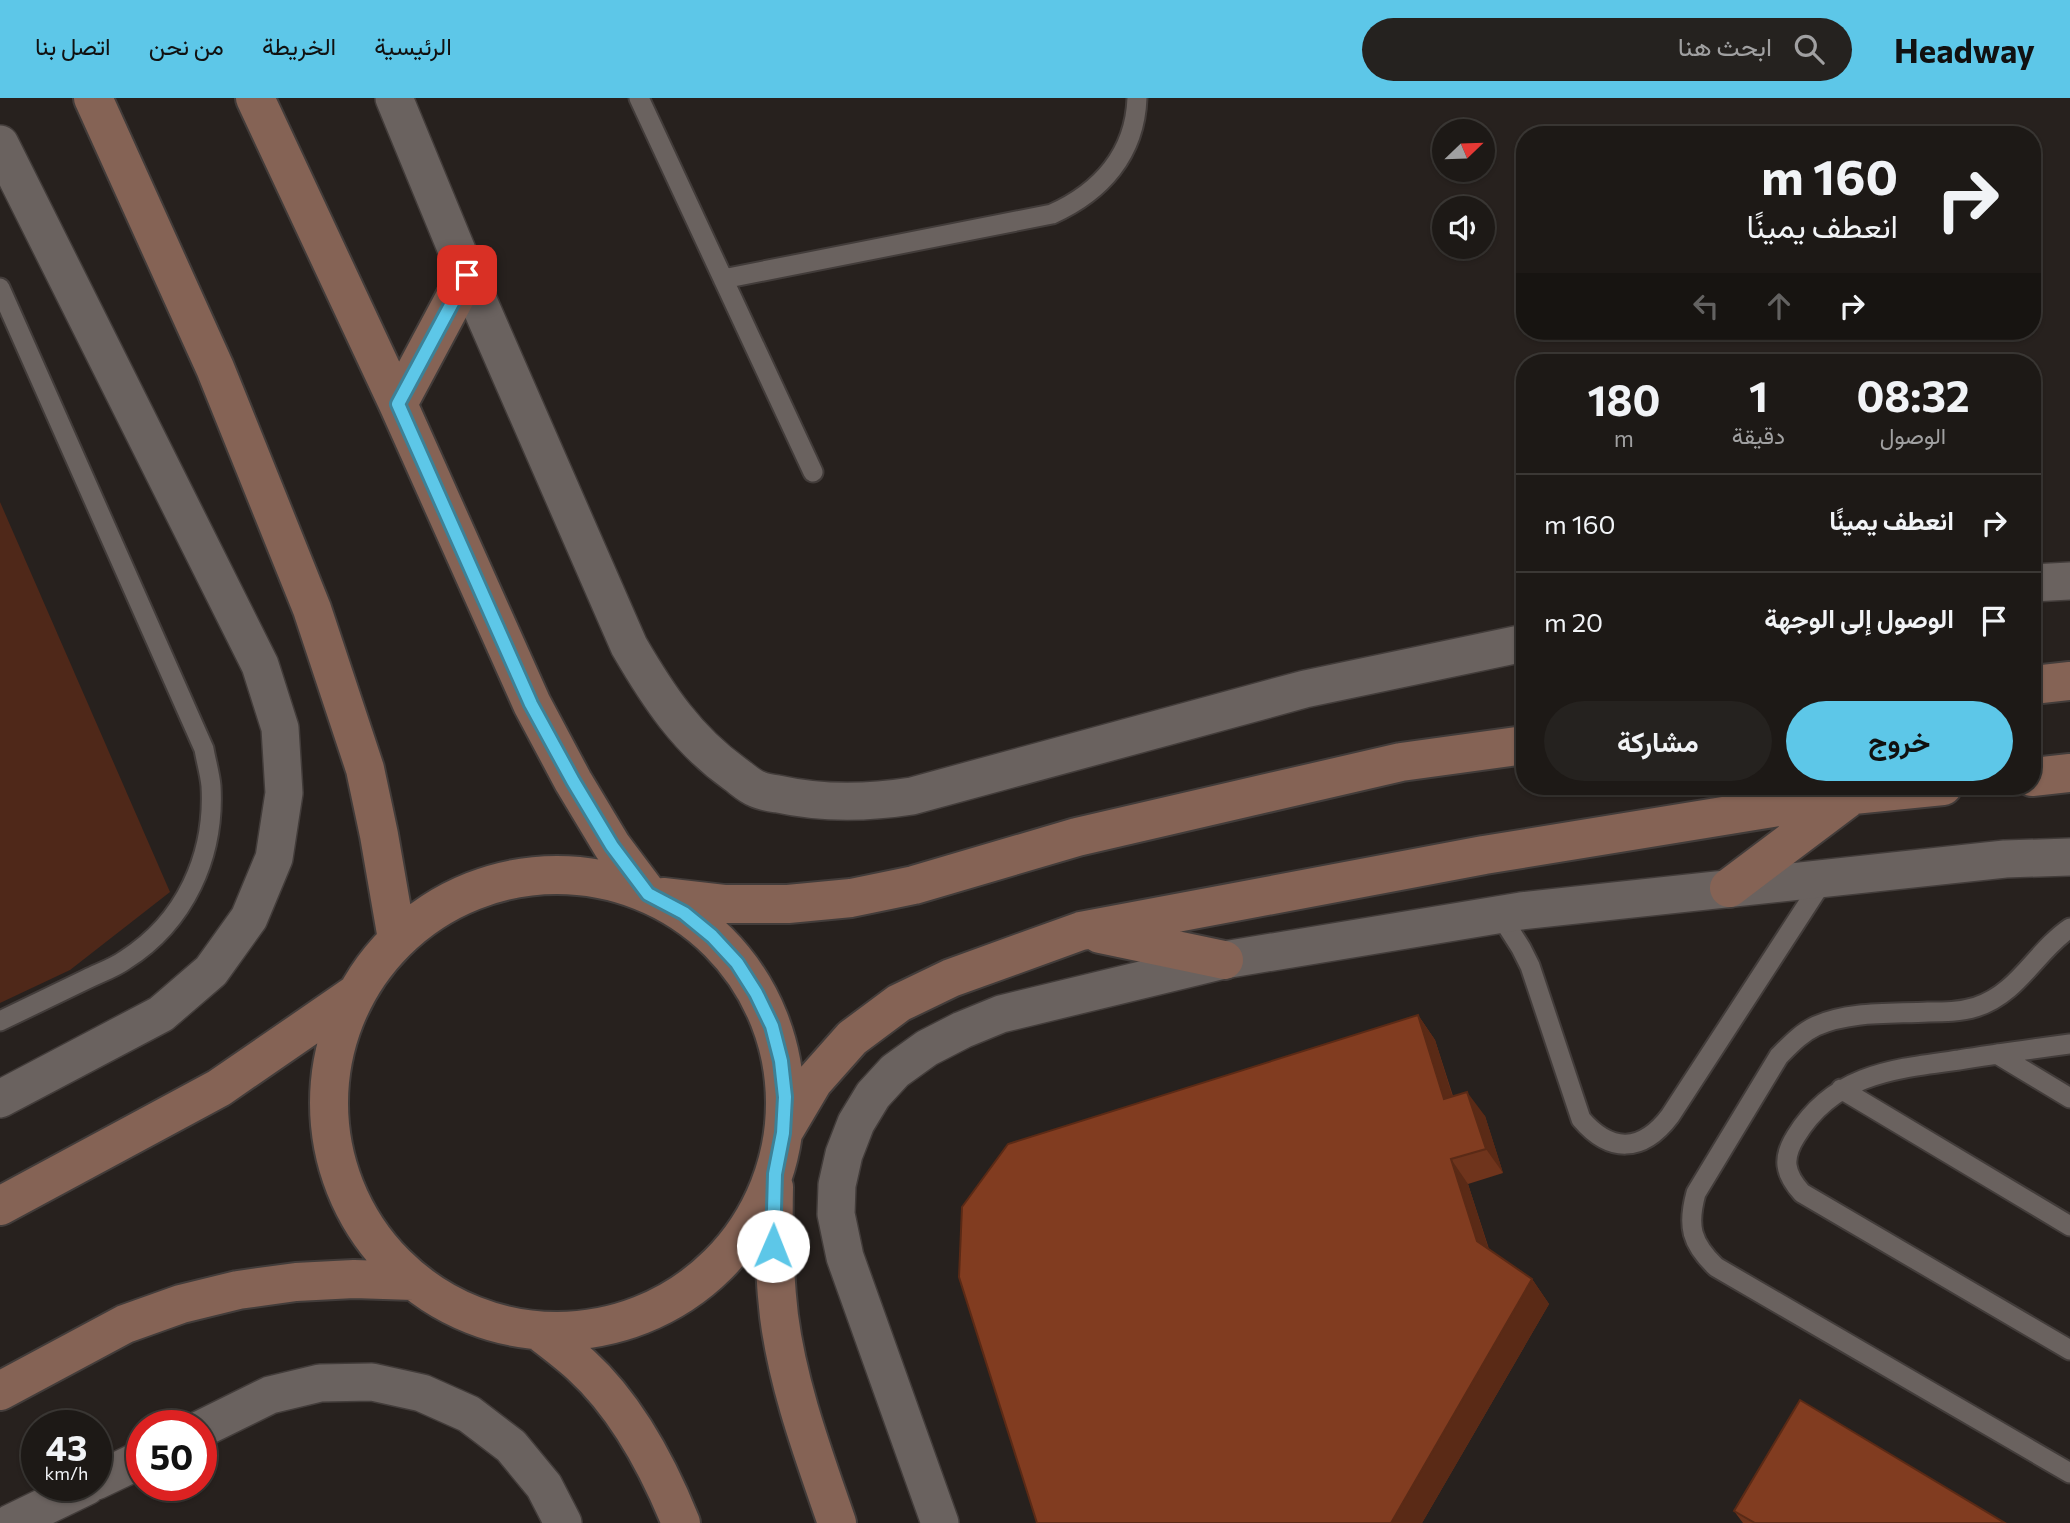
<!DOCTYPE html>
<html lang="ar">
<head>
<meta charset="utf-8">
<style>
  :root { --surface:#1d1916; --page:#25221f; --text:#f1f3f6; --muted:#a0a0a1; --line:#3b3835; --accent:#5dc7e8 }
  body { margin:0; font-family:Commissioner,Vazirmatn,sans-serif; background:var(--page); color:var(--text); direction:rtl; height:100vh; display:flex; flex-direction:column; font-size:26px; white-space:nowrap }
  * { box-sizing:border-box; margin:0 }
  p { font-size:23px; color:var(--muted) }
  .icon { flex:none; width:38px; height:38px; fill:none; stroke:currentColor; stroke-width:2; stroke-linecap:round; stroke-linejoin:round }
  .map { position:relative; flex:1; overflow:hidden; direction:ltr }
  .side { position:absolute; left:1516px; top:256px; width:525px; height:441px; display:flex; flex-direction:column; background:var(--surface); border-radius:28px; box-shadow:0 2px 5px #0004,0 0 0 2px var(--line); direction:rtl }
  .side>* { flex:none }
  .top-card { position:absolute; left:1516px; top:28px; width:525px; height:214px; border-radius:28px; box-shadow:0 2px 5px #0004,0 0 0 2px var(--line); direction:rtl; background:#1d1916; color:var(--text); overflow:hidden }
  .needle { width:46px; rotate:67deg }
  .tools { position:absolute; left:1432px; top:21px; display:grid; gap:14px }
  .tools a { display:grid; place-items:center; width:63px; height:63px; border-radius:50%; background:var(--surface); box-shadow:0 2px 5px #0004,0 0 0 2px var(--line); font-size:35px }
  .speed { position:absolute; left:21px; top:1312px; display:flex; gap:14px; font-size:35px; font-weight:700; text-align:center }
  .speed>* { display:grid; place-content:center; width:91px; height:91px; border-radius:50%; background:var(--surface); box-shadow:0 2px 5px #0004,0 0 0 2px var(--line); line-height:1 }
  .speed small { font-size:18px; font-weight:400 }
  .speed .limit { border:10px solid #d22; background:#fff; color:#111 }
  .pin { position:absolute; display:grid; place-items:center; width:60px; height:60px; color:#fff; margin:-30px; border-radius:14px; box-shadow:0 4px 10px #0006 }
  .me { position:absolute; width:77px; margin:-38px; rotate:1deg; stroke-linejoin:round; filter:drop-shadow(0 0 5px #0008) }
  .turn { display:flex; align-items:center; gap:24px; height:147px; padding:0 28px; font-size:32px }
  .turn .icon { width:91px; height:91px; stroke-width:2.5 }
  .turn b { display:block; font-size:49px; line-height:60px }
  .lanes { display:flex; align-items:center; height:66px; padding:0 28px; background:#0003; justify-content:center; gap:35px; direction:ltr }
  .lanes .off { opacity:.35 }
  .eta { display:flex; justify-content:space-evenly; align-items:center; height:119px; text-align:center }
  .eta b { font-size:42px; font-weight:700; line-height:49px }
  .action { display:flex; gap:14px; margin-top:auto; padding:14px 28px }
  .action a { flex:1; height:80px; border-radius:42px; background:var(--accent); color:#111; font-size:28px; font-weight:700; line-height:80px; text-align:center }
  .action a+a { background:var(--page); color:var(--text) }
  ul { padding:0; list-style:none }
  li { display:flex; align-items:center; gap:21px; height:98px; padding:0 28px; border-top:2px solid var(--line) }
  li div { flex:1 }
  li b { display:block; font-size:26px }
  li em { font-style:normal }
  header { display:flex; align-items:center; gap:42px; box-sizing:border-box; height:98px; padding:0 35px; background:var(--accent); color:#111 }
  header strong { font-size:33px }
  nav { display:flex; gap:38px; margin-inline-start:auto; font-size:24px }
  .search { width:490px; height:63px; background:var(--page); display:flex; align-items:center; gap:18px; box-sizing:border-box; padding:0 24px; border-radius:38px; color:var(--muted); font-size:26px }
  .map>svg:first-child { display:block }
  .green { fill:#4f2819 }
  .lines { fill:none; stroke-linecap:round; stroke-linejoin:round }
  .lane-casing { stroke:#423c3a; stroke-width:23 }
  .street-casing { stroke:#423c3a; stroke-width:40 }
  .secondary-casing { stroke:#423c3a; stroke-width:42 }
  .lane { stroke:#6a625f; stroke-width:19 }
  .street { stroke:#6a625f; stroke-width:37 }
  .secondary { stroke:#856355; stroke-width:38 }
  .wall { fill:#6f341c }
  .shaded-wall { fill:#5a2a16 }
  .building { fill:#813c20; stroke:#5a2a16; stroke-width:2 }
  .route-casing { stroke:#3c8197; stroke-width:18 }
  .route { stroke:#5dc7e8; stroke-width:12 }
</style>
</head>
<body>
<header>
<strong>Headway</strong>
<div class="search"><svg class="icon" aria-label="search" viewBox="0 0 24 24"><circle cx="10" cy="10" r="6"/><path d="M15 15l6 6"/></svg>ابحث هنا</div>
<nav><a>الرئيسية</a><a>الخريطة</a><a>من نحن</a><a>اتصل بنا</a></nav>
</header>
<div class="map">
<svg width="2070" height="1425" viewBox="0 0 2070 1425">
  <rect width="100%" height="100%" fill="#27211e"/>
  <!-- green -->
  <path class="green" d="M0,404L170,794L70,872L0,905Z"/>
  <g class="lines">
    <!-- lane casing -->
    <g class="lane-casing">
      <path id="lane" d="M639,0L813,374
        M723,181L1052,116C1101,94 1135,56 1137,0
        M0,190L204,651C206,663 210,676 211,688C215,758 185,824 125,862C114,870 99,875 87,881C58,895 29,909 0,923
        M1500,817L1521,850L1530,868L1581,1021C1610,1055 1642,1055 1670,1018L1824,781
        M2070,830C2036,853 2018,896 1976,909C1960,914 1944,914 1928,914C1891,916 1850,913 1816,928C1801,935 1790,947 1779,958L1696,1095C1687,1128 1691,1145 1716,1169L2070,1375
        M2070,946C2033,951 1996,956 1959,962C1893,971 1834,976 1796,1038C1782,1060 1784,1075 1802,1095L2070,1252
        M1997,956L2070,1000
        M1841,991L2070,1128"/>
    </g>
    <!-- street casing -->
    <g class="street-casing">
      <path id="street" d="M394,0L467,177L629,548C658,598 687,642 735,676C742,681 749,688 757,691C763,694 771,695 778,696C823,706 867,705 912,698L1305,591L1524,545
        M0,46L260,567L280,630L284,695L274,760L249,820L211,873L161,916L0,1001
        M2032,485L2070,483
        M201,1331L270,1297L320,1285L372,1284L422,1295L469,1316L511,1348L544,1388L563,1425
        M96,1383L142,1361
        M11,1425L87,1388
        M940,1425L845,1159L836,1116L837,1087L844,1056L856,1025L873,997L895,973L927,950L962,932L1001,916L1224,862L1521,813L2005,761L2070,759"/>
    </g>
    <!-- secondary casing -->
    <g class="secondary-casing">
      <path id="secondary" d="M93,0L215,270L312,511L365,671L379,737L397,841
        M255,0L398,306L532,606L573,683L612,748L648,796
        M398,306L467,177
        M2032,587L2070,583
        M2032,679L2070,675
        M329 1005a228 228 0 1 1 456 0a228 228 0 1 1-456 0Z
        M1729,790L1847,701
        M663,799L724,806H788L851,800L914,787L1077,739L1401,664L1524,647
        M1100,836L1224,862
        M784,1033L813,984L852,940L899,905L951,880L1081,833L1484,757L1853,697L1943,688
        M774,1089C773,1132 774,1175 779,1218C788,1289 814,1358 837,1425
        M0,1108L219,990L357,895
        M539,1233C553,1244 568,1255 581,1267C627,1309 658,1368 681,1425
        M0,1293L125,1226L181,1206L238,1192L296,1184L354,1181L414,1183"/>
    </g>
    <!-- lane -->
    <use href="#lane" class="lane"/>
    <!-- street -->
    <use href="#street" class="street"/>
    <!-- secondary -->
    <use href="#secondary" class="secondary"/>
  </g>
  <!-- wall -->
  <path class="wall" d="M1418,917L1435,942L1453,998L1485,1018L1503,1075L1468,1086L1489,1151L1532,1181L1549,1206L1422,1425H1037Z
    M1734,1413L2005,1425H1743Z"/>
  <!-- shaded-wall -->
  <path class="shaded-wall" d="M1418,917L1435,942L1461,1026L1444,1001Z
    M1467,994L1485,1018L1503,1075L1486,1051Z
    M1451,1061L1468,1086L1494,1168L1477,1143Z
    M1532,1181L1549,1206L1422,1425H1391Z"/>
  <!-- building -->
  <path class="building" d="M1418,917L1444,1001L1467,994L1486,1051L1451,1061L1477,1143L1532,1181L1391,1425H1037L959,1179L962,1109L1008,1046Z
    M1800,1302L2005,1425H1755L1734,1413Z"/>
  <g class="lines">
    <!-- route casing -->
    <g class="route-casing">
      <path id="route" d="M467,177L398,306L531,606L573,683L612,748L648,796L684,815L712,838L737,865L756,895L772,928L781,963L785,999L783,1035L775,1076L773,1148"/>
    </g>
    <!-- route -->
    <use href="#route" class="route"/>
  </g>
</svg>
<div class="tools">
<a><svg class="needle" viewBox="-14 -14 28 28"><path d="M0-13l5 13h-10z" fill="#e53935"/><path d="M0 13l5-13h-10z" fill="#a0a0a1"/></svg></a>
<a><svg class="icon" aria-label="sound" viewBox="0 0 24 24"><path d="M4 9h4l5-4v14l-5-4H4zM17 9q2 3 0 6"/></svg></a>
</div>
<div class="speed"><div>43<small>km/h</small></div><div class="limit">50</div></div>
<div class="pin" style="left:467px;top:177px;background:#d93025"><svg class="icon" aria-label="arrive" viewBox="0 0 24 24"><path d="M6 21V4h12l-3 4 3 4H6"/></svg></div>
<svg class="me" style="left:773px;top:1148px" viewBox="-20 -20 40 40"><circle r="19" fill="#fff"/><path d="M0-13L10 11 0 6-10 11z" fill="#5dc7e8"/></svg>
<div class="top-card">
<div class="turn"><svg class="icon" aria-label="right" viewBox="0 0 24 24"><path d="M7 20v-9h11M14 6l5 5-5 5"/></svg><div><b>160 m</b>انعطف يمينًا</div></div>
<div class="lanes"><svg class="icon off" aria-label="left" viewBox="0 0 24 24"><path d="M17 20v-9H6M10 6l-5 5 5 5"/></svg><svg class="icon off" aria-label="ahead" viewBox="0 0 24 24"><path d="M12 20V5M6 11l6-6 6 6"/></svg><svg class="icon" aria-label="right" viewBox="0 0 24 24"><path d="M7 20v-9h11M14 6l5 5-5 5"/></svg></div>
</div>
<section class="side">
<div class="eta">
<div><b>08:32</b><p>الوصول</p></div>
<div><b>1</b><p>دقيقة</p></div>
<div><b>180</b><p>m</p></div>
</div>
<ul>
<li><svg class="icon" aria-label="right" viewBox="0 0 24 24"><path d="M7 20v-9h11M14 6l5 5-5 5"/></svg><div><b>انعطف يمينًا</b></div><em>160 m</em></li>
<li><svg class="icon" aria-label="arrive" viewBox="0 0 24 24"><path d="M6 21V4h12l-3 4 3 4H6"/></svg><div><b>الوصول إلى الوجهة</b></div><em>20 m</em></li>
</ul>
<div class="action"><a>خروج</a><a>مشاركة</a></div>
</section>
</div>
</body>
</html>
